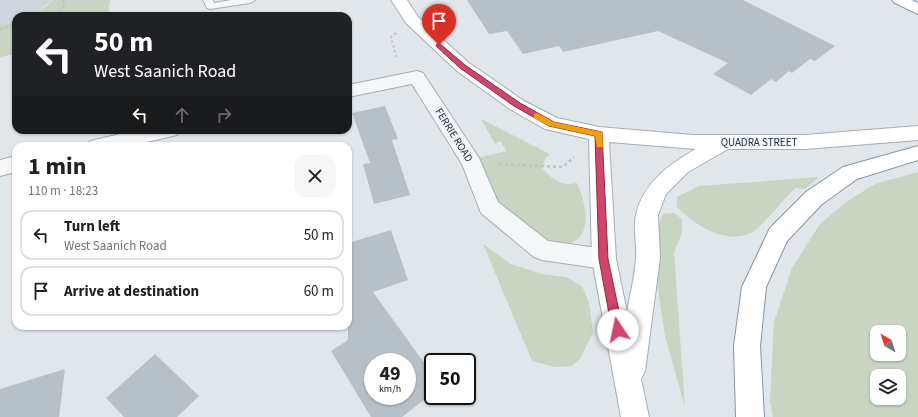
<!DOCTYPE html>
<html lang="en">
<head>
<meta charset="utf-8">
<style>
  :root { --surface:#fff; --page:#f6f6f6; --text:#202124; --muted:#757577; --line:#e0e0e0 }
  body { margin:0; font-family:"Source Sans 3",sans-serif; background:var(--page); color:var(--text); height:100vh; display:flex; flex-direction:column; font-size:15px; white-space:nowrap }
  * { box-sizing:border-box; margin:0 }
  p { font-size:13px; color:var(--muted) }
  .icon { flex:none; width:22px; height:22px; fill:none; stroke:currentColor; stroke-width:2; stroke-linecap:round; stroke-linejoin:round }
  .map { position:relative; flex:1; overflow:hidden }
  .side { position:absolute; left:12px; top:142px; width:340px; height:188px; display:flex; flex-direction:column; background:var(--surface); border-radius:12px; box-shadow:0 1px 3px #0004 }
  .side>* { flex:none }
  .banner { position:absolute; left:12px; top:12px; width:340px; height:122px; border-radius:12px; box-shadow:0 1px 3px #0004; background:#202124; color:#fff; overflow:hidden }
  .needle { width:26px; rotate:321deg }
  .controls { position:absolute; left:870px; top:325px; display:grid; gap:8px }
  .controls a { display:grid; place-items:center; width:36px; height:36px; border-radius:8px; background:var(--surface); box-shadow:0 1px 3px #0004; font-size:20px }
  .speed { position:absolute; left:364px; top:353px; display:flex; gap:8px; font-size:20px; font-weight:700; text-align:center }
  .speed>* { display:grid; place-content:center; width:52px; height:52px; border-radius:50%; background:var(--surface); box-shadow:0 1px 3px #0004; line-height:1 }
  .speed small { font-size:10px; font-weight:400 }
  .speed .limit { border:2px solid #111; border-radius:6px; background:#fff; color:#111 }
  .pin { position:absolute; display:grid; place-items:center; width:34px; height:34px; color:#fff; margin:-41px -17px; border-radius:50% 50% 50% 0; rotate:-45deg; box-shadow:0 0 4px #0007 }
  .pin .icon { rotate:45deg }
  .me { position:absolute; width:44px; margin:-22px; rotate:349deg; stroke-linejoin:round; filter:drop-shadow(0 0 3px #0008) }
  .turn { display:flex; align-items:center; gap:14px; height:84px; padding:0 16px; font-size:18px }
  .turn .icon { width:52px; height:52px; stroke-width:2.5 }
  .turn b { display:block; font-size:28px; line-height:34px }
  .lanes { display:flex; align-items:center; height:38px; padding:0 16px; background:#0003; justify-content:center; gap:20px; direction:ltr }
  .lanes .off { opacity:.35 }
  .round { display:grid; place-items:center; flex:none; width:42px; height:42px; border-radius:12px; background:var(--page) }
  .headline { display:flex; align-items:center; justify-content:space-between; height:68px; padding:0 16px }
  h1 { font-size:24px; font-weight:700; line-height:30px }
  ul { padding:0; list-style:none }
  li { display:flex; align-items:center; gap:12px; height:50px; margin:0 8px 6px; padding:0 8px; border:2px solid var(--line); border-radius:12px }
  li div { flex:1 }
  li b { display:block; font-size:15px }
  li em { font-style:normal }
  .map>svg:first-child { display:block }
  .built { fill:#cfd5dc }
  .green { fill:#c9d4c2; fill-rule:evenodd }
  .building { fill:#b8c0c7; fill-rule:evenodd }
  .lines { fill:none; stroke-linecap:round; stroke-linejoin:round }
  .service-casing { stroke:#a6adb4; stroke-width:2 }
  .minor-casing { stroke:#a6adb4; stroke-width:2 }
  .secondary-casing { stroke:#a6adb4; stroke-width:2 }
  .motorway-casing { stroke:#8895a1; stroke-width:2 }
  .path-far1 { stroke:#bfc4c9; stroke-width:2; stroke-dasharray:2.5 2.5; stroke-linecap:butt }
  .path { stroke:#bfc4c9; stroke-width:2.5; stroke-dasharray:3 3; stroke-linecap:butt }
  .service { fill:#f4f6f8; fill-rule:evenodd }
  .minor { fill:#f4f6f8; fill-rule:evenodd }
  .secondary { fill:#fff; fill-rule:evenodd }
  .motorway { fill:#fff; fill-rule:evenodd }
  .route { fill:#d0456c; stroke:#872d46 }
  .slow { fill:#f59e0b }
  .labels { text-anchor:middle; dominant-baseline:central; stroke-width:3; stroke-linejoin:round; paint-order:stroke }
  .street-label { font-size:11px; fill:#293542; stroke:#f1f4f7 }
</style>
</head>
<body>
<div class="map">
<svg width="918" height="417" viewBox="0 0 918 417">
  <rect width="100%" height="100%" fill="#e1e6ea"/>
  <!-- built -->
  <path class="built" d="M0,0H53L37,12L29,16H16V21L0,25Z"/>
  <!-- green -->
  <path class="green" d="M53,0H110L108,16H29L47,6Z
    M16,21V54L0,57V25Z
    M481,119L550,154L545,159L542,168C552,179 561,187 577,183C589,210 594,248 553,245C547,244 531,231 524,227C518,223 509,219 504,214C497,207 483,169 478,158L506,151L501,141L495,144Z
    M918,172V417H773L770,402L774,322L792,268L820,224L846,202L875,184ZM877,332H899V354H877ZM877,376H899V398H877Z
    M819,177L805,189L795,188C786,197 762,226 753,232C726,246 695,225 677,207V197L699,186Z
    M674,213L682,219V233L674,252L685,407L665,336L655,269L653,238L663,214Z
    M483,244L511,264L541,274L566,277L582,286L589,303L593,333L580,359L571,366L554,367L532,361Z"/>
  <!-- building -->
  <path class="building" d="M467,0H743L835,46L815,61L810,59L792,73L789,71L776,82L771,79L751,95L713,74L728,63L658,31L563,52L559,46L523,54L507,31L489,34Z
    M385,106L398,139L392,140L410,195L374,204L363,164L370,163L352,113Z
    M391,230L408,280L373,292L433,375V393L402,417H371L331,351L348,340V243ZM373,362H407V396H373Z
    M155,354L199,396L177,417H124L106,398Z
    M65,369L59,417H0V389Z"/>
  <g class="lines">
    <!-- service casing -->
    <g class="service-casing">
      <path id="service" d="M203,0H213L214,3L231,0H255L250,3L210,9L207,8Z"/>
    </g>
    <!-- minor casing -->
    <g class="minor-casing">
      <path id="minor" d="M417,71L423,73L479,158L498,202L548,241L604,249L612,252L616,259L612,266L604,269L542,260L534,257L481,213L462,164L412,84L348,97V85Z
        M138,130H180L177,135L129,146H87L90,141Z
        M16,156V172L0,176V160Z"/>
    </g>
    <!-- secondary casing -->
    <g class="secondary-casing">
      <path id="secondary" d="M391,0H407L418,17L469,63L524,101L557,118L599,127L693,135H805L918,126V140L805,149H728L688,172L666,194L658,215L660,258L645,371L641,379L649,417H621L592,259L589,139L545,129L510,109L457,71L406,23ZM609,142L696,149C669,164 643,183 636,215C633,228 637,244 636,258C635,276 630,294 627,312L616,259Z"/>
    </g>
    <!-- motorway casing -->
    <g class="motorway-casing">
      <path id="motorway" d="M892,0H912L918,3V14L895,3Z
        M918,146V160L857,179L822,204L787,241L766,287L760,346L764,417H736L734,346L742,287L770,228L806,192L843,167Z"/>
    </g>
    <!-- path-far1 -->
    <path class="path-far1" d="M51,16L63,9L64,0
      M0,29L16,25
      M396,33L391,37L397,59"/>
    <!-- path -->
    <path class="path" d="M499,164L563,167L574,157"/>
    <!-- service -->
    <use href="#service" class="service"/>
    <!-- minor -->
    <use href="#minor" class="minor"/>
    <!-- secondary -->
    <use href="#secondary" class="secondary"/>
    <!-- motorway -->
    <use href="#motorway" class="motorway"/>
  </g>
  <!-- route -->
  <path class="route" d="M439,43L465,65L520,103L554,122L602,132L608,259L623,330L622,334L618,335L614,334L612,330L599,259L595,136L549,126L514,106L460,68L437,47L436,45Z"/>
  <!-- slow -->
  <path class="slow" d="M537,113L554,122L602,132L603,147H597L595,136L549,126L534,118V114Z"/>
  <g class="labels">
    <!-- street labels -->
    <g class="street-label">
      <text transform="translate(454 135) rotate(58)">FERRIE ROAD</text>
      <text x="759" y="142">QUADRA STREET</text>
    </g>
  </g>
</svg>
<div class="controls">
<a><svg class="needle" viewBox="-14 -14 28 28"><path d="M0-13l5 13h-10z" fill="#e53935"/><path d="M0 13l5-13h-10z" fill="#757577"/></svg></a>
<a><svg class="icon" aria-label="layers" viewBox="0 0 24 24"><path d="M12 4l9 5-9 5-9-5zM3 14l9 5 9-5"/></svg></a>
</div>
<div class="speed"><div>49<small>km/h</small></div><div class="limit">50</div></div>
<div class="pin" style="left:439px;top:45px;background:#d93025"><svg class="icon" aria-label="arrive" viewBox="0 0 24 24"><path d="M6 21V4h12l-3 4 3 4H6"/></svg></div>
<svg class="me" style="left:618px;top:330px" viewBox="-20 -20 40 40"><circle r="19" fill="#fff"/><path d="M0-13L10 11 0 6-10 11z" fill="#d0456c"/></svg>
<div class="banner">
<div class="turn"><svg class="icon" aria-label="left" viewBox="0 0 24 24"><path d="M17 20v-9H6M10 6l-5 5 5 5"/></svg><div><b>50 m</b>West Saanich Road</div></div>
<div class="lanes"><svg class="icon" aria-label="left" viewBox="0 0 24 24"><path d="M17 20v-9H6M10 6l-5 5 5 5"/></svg><svg class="icon off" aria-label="ahead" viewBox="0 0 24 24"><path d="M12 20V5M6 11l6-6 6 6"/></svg><svg class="icon off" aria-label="right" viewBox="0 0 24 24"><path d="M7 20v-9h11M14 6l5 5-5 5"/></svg></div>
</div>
<section class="side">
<div class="headline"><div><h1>1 min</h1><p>110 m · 18:23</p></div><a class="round"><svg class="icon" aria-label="close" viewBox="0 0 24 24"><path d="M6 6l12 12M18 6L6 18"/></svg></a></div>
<ul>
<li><svg class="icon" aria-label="left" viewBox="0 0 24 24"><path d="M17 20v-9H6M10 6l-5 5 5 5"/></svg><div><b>Turn left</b><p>West Saanich Road</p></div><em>50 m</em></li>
<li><svg class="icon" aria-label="arrive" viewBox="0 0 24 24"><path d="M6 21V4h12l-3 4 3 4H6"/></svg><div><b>Arrive at destination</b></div><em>60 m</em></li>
</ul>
</section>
</div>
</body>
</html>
